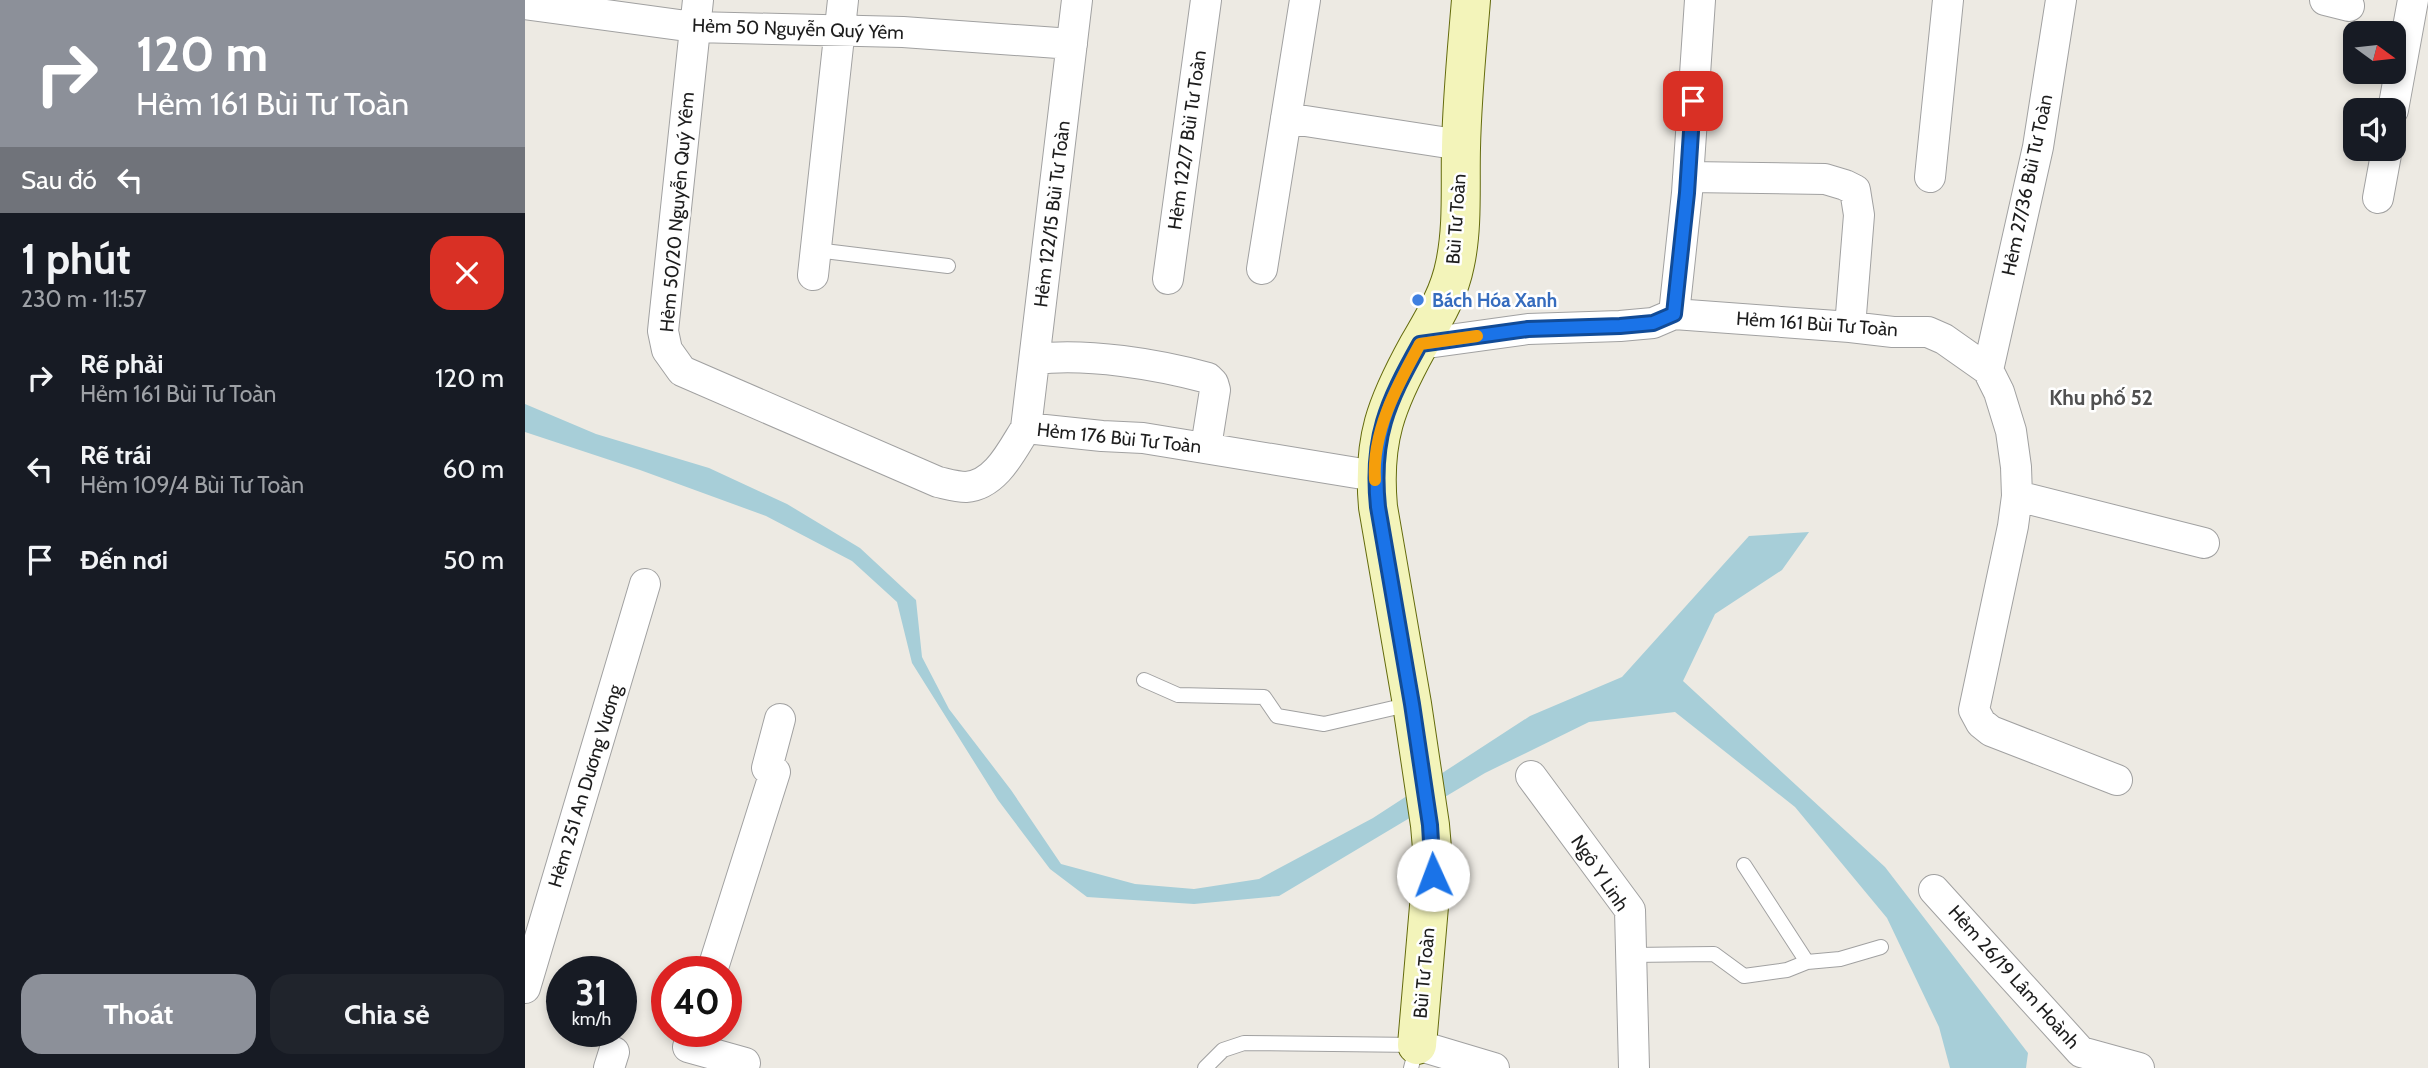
<!DOCTYPE html>
<html lang="vi">
<head>
<meta charset="utf-8">
<style>
  :root { --surface:#171b24; --page:#20242c; --text:#f1f3f6; --muted:#9ea1a6; --accent:#8c9099 }
  body { margin:0; font-family:Cabin,sans-serif; background:var(--page); color:var(--text); height:100vh; display:flex; flex-direction:column; font-size:26px; white-space:nowrap }
  * { box-sizing:border-box; margin:0 }
  p { font-size:23px; color:var(--muted) }
  .icon { flex:none; width:38px; height:38px; fill:none; stroke:currentColor; stroke-width:2; stroke-linecap:round; stroke-linejoin:round }
  .map { position:relative; flex:1; overflow:hidden }
  .details { display:flex; flex-direction:column; background:var(--surface); width:525px }
  .details>* { flex:none }
  .banner { background:#8c9099; color:#fff; overflow:hidden }
  .needle { width:46px; rotate:105deg }
  .controls { position:absolute; left:1818px; top:21px; display:grid; gap:14px }
  .controls a { display:grid; place-items:center; width:63px; height:63px; border-radius:14px; background:var(--surface); box-shadow:0 4px 10px #0003; font-size:35px }
  .speed { position:absolute; left:21px; top:956px; display:flex; gap:14px; font-size:35px; font-weight:700; text-align:center }
  .speed>* { display:grid; place-content:center; width:91px; height:91px; border-radius:50%; background:var(--surface); box-shadow:0 4px 10px #0003; line-height:1 }
  .speed small { font-size:18px; font-weight:400 }
  .speed .limit { border:10px solid #d22; background:#fff; color:#111 }
  .pin { position:absolute; display:grid; place-items:center; width:60px; height:60px; color:#fff; margin:-30px; border-radius:14px; box-shadow:0 4px 10px #0006 }
  .me { position:absolute; width:77px; margin:-38px; rotate:358deg; stroke-linejoin:round; filter:drop-shadow(0 0 5px #0008) }
  .turn { display:flex; align-items:center; gap:24px; height:147px; padding:0 21px; font-size:32px }
  .turn .icon { width:91px; height:91px; stroke-width:2.5 }
  .turn b { display:block; font-size:49px; line-height:60px }
  .then { display:flex; align-items:center; height:66px; padding:0 21px; background:#0003; gap:14px; font-size:26px }
  .round { display:grid; place-items:center; flex:none; width:74px; height:74px; border-radius:21px; background:var(--page) }
  .summary { display:flex; align-items:center; justify-content:space-between; height:119px; padding:0 21px }
  h1 { font-size:42px; font-weight:700; line-height:52px }
  .action { display:flex; gap:14px; margin-top:auto; padding:14px 21px }
  .action a { flex:1; height:80px; border-radius:21px; background:var(--accent); color:#fff; font-size:28px; font-weight:700; line-height:80px; text-align:center }
  .action a+a { background:var(--page); color:var(--text) }
  ul { padding:0; list-style:none }
  li { display:flex; align-items:center; gap:21px; height:91px; padding:0 21px }
  li div { flex:1 }
  li b { display:block; font-size:26px }
  li em { font-style:normal }
  main { display:flex; flex:1; min-height:0 }
  .map>svg:first-child { display:block }
  .water { fill:#a7ced8 }
  .lines { fill:none; stroke-linecap:round; stroke-linejoin:round }
  .lane-casing { stroke:#a1a1a1; stroke-width:16 }
  .street-casing { stroke:#a1a1a1; stroke-width:32 }
  .secondary-casing { stroke:#646b0d; stroke-width:40 }
  .lane { stroke:#fff; stroke-width:14 }
  .street { stroke:#fff; stroke-width:30 }
  .secondary { stroke:#f3f4ba; stroke-width:38 }
  .route-casing { stroke:#114b97; stroke-width:18 }
  .route { stroke:#1a73e8; stroke-width:12 }
  .slow { stroke:#f59e0b; stroke-width:12 }
  .shop-dot { fill:#3f7fe0; stroke:#fff; stroke-width:2.5 }
  .labels { text-anchor:middle; dominant-baseline:central; stroke-width:5; stroke-linejoin:round; paint-order:stroke }
  .street-label { font-size:19px; fill:#1d1d1d; stroke:#fff }
  .shop-label { font-size:19px; font-weight:bold; fill:#366cbe; stroke:#fff; text-anchor:start }
  .neighbourhood-label { font-size:21px; font-weight:bold; fill:#505050; stroke:#fff }
</style>
</head>
<body>
<main>
<section class="details">
<div class="banner">
<div class="turn"><svg class="icon" aria-label="right" viewBox="0 0 24 24"><path d="M7 20v-9h11M14 6l5 5-5 5"/></svg><div><b>120 m</b>Hẻm 161 Bùi Tư Toàn</div></div>
<div class="then">Sau đó<svg class="icon" aria-label="left" viewBox="0 0 24 24"><path d="M17 20v-9H6M10 6l-5 5 5 5"/></svg></div>
</div>
<div class="summary"><div><h1>1 phút</h1><p>230 m · 11:57</p></div><a class="round" style="background:#d93025;color:#fff"><svg class="icon" aria-label="close" viewBox="0 0 24 24"><path d="M6 6l12 12M18 6L6 18"/></svg></a></div>
<ul>
<li><svg class="icon" aria-label="right" viewBox="0 0 24 24"><path d="M7 20v-9h11M14 6l5 5-5 5"/></svg><div><b>Rẽ phải</b><p>Hẻm 161 Bùi Tư Toàn</p></div><em>120 m</em></li>
<li><svg class="icon" aria-label="left" viewBox="0 0 24 24"><path d="M17 20v-9H6M10 6l-5 5 5 5"/></svg><div><b>Rẽ trái</b><p>Hẻm 109/4 Bùi Tư Toàn</p></div><em>60 m</em></li>
<li><svg class="icon" aria-label="arrive" viewBox="0 0 24 24"><path d="M6 21V4h12l-3 4 3 4H6"/></svg><div><b>Đến nơi</b></div><em>50 m</em></li>
</ul>
<div class="action"><a>Thoát</a><a>Chia sẻ</a></div>
</section>
<div class="map">
<svg width="1903" height="1068" viewBox="0 0 1903 1068">
  <rect width="100%" height="100%" fill="#edeae3"/>
  <!-- water -->
  <path class="water" d="M0,404L71,434L184,468L262,504L335,548L391,600L397,657L424,709L486,790L536,864L610,884L669,889L734,879L848,818L1005,716L1097,677L1224,536L1284,532L1257,570L1190,614L1158,681L1360,867L1503,1053L1501,1068H1425L1414,1027L1362,918L1270,807L1150,712L1064,722L960,773L754,896L669,904L562,897L525,869L473,800L387,663L372,602L327,561L241,516L115,470L0,432Z"/>
  <g class="lines">
    <!-- lane casing -->
    <g class="lane-casing">
      <path id="lane" d="M291,250L423,266
        M619,680L653,695L739,697L752,716L799,724L886,704
        M1106,955L1189,954L1219,976L1262,970L1282,962L1219,865
        M1282,962L1315,959L1356,947
        M680,1068L698,1050L719,1043L892,1045L886,1068"/>
    </g>
    <!-- street casing -->
    <g class="street-casing">
      <path id="street" d="M173,0L138,331L142,350L157,371L413,482C422,484 432,487 441,487C471,485 487,450 501,428L552,0
        M1800,0L1824,6
        M0,4L169,27L378,32L547,44
        M1868,110L1888,0
        M761,118L936,145
        M1163,177L1300,179L1320,185L1330,190L1334,215L1325,327
        M1405,177L1423,0
        M1853,198L1862,149
        M737,269L780,0
        M288,275L318,0
        M643,279L681,0
        M1149,314L1162,193L1175,0
        M895,344L1003,329L1095,326L1128,323L1149,314L1325,327L1368,332H1403L1419,339L1463,370L1474,392L1486,431L1491,467L1492,496L1488,526L1449,710L1456,723L1466,731L1592,780
        M510,359C564,353 631,364 683,378L688,383L690,390L681,447
        M1463,370L1513,147L1536,0
        M501,428L577,436L618,438L850,476
        M1492,496L1679,543
        M1006,776L1105,910L1109,1068
        M1409,890L1556,1052L1614,1068
        M187,971L250,772L242,768L255,719
        M0,988L120,584
        M169,1031L163,1047L220,1063L218,1068
        M892,1045L969,1068
        M84,1068L89,1052"/>
    </g>
    <!-- secondary casing -->
    <g class="secondary-casing">
      <path id="secondary" d="M892,1045L908,860L905,825L887,704L853,507C847,440 861,404 893,346C908,320 924,295 930,264C938,227 935,186 936,148C937,98 942,49 946,0"/>
    </g>
    <!-- lane -->
    <use href="#lane" class="lane"/>
    <!-- street -->
    <use href="#street" class="street"/>
    <!-- secondary -->
    <use href="#secondary" class="secondary"/>
  </g>
  <g class="lines">
    <!-- route casing -->
    <g class="route-casing">
      <path id="route" d="M908,875L905,825L887,704L853,507C846,438 862,403 895,344L1003,329L1095,326L1128,323L1149,314L1162,193L1168,101"/>
    </g>
    <!-- route -->
    <use href="#route" class="route"/>
    <!-- slow -->
    <path class="slow" d="M850,480C847,431 872,386 895,344L952,336"/>
  </g>
  <!-- markers -->
  <circle class="shop-dot" cx="893" cy="300" r="7"/>
  <g class="labels">
    <!-- street labels -->
    <g class="street-label">
      <text transform="translate(273 29) rotate(2)">Hẻm 50 Nguyễn Quý Yêm</text>
      <text transform="translate(662 140) rotate(-82)">Hẻm 122/7 Bùi Tư Toàn</text>
      <text transform="translate(1502 185) rotate(-78)">Hẻm 27/36 Bùi Tư Toàn</text>
      <text transform="translate(152 212) rotate(-85)">Hẻm 50/20 Nguyễn Quý Yêm</text>
      <text transform="translate(527 214) rotate(-83)">Hẻm 122/15 Bùi Tư Toàn</text>
      <text transform="translate(931 219) rotate(-86)">Bùi Tư Toàn</text>
      <text transform="translate(1292 324) rotate(4)">Hẻm 161 Bùi Tư Toàn</text>
      <text transform="translate(594 438) rotate(6)">Hẻm 176 Bùi Tư Toàn</text>
      <text transform="translate(60 786) rotate(-73)">Hẻm 251 An Dương Vương</text>
      <text transform="translate(1075 873) rotate(56)">Ngô Y Linh</text>
      <text transform="translate(899 973) rotate(-85)">Bùi Tư Toàn</text>
      <text transform="translate(1489 977) rotate(48)">Hẻm 26/19 Lâm Hoành</text>
    </g>
    <!-- shop labels -->
    <g class="shop-label">
      <text x="907" y="300">Bách Hóa Xanh</text>
    </g>
    <!-- neighbourhood labels -->
    <g class="neighbourhood-label">
      <text x="1576" y="397">Khu phố 52</text>
    </g>
  </g>
</svg>
<div class="controls">
<a><svg class="needle" viewBox="-14 -14 28 28"><path d="M0-13l5 13h-10z" fill="#e53935"/><path d="M0 13l5-13h-10z" fill="#9ea1a6"/></svg></a>
<a><svg class="icon" aria-label="sound" viewBox="0 0 24 24"><path d="M4 9h4l5-4v14l-5-4H4zM17 9q2 3 0 6"/></svg></a>
</div>
<div class="speed"><div>31<small>km/h</small></div><div class="limit">40</div></div>
<div class="pin" style="left:1168px;top:101px;background:#d93025"><svg class="icon" aria-label="arrive" viewBox="0 0 24 24"><path d="M6 21V4h12l-3 4 3 4H6"/></svg></div>
<svg class="me" style="left:908px;top:875px" viewBox="-20 -20 40 40"><circle r="19" fill="#fff"/><path d="M0-13L10 11 0 6-10 11z" fill="#1a73e8"/></svg>
</div>
</main>
</body>
</html>
